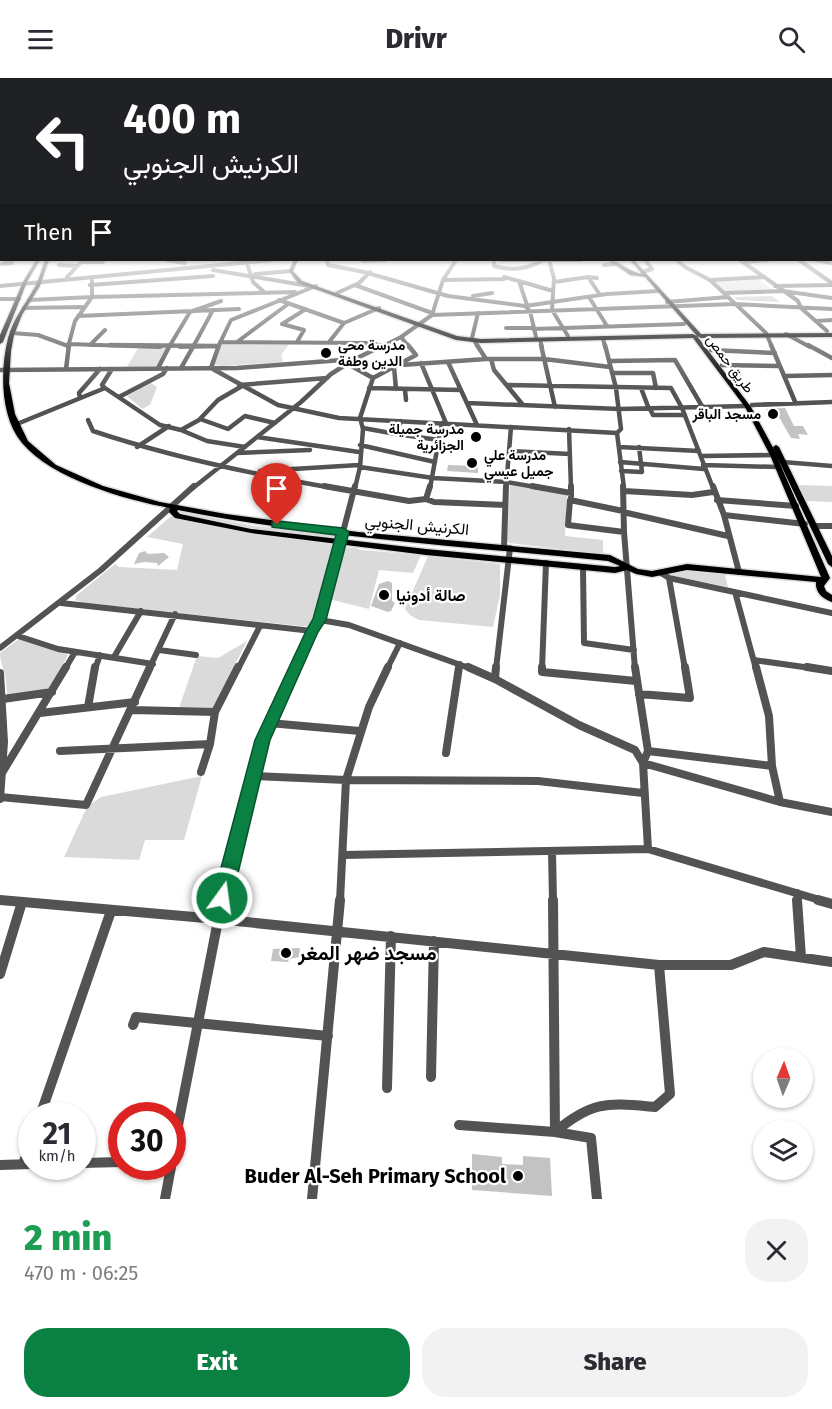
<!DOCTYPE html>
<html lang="en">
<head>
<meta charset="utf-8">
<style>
  :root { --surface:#fff; --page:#f2f2f3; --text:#2b2b33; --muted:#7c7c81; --accent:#0b8043 }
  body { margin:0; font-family:"Fira Sans",Vazirmatn,sans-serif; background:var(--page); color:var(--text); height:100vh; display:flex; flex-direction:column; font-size:22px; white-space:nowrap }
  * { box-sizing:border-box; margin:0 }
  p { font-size:20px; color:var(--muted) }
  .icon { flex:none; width:33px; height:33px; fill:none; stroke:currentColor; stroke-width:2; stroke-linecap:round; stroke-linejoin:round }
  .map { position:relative; height:1121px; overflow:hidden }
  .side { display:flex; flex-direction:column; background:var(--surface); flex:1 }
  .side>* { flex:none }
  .hud { position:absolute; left:0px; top:0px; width:832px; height:183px; box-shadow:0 2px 4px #0004; background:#202124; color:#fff; overflow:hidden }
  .needle { width:39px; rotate:2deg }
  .controls { position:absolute; left:753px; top:970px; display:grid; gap:12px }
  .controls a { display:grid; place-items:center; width:60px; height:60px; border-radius:50%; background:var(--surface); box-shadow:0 2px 4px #0004; font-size:30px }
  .speed { position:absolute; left:18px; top:1024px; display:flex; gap:12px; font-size:30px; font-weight:700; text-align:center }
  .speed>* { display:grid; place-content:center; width:78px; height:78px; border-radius:50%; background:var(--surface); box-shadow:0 2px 4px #0004; line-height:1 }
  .speed small { font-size:15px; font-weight:400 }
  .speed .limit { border:9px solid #d22; background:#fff; color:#111 }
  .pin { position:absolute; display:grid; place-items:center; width:51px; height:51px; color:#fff; margin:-62px -26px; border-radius:50% 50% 50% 0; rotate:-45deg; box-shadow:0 0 6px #0007 }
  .pin .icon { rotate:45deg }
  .me { position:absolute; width:66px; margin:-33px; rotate:14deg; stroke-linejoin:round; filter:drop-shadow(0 0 4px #0008) }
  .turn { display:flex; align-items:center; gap:21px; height:126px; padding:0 24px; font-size:27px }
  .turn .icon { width:78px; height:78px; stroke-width:2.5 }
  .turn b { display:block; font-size:42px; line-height:51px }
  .then { display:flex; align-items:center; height:57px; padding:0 24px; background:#0003; gap:12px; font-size:22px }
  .round { display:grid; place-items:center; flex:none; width:63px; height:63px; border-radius:24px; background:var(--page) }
  .overview { display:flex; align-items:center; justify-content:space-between; height:102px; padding:0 24px }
  h1 { font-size:36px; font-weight:800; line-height:45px; color:#1e9e55 }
  .cta { display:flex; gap:12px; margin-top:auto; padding:12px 24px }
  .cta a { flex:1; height:69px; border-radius:24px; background:var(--accent); color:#fff; font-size:24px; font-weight:800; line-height:69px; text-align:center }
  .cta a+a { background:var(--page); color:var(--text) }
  header { display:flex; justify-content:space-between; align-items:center; height:78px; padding:0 24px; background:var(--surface); font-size:27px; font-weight:800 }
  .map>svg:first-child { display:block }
  .green { fill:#dadada }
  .building { fill:#c3c3c3 }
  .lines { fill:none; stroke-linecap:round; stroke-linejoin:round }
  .major-casing { stroke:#dbdbdb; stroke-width:3 }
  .minor-far4 { stroke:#535353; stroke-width:4 }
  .minor-far3 { stroke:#535353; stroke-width:4.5 }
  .minor-far2 { stroke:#535353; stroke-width:6 }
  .minor-far1 { stroke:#535353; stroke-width:8 }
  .minor { stroke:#535353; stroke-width:10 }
  .major { fill:#000; fill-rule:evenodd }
  .route { fill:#0b8043; stroke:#07532c; stroke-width:1.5 }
  .poi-dot { fill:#000; stroke:#fff; stroke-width:2 }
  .labels { text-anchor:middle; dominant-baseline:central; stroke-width:4.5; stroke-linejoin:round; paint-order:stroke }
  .far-poi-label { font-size:14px; font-weight:bold; fill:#000; stroke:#fff; text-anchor:start }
  .far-street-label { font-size:14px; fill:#000; stroke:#fff }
  .street-label { font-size:16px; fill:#000; stroke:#fff }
  .poi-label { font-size:16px; font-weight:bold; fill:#000; stroke:#fff; text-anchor:start }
  .near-poi-label { font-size:20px; font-weight:bold; fill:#000; stroke:#fff; text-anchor:start }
</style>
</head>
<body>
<header><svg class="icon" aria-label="menu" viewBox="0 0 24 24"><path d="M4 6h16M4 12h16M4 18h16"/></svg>Drivr<svg class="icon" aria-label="search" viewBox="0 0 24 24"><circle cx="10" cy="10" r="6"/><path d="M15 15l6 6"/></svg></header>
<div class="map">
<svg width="832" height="1121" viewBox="0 0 832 1121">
  <rect width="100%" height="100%" fill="#fff"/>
  <!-- green -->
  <path class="green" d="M757,200L774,213L725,214L713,203Z
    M221,264H291L281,277L283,284L223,288L214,287Z
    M138,270H166L156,288L127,289Z
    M151,305L157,309L150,327L142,331L127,318Z
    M510,406L567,417L565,458L603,462V476L509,465L507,462Z
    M798,407L832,408V424L806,423Z
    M177,433L254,448L339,456L317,533L310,549L85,525L75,522L77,517L115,486L119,489L177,492L183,466L147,459Z
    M354,469L361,472L421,477L413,495L379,492L369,531L329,521L342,475L346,470Z
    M428,478L500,486V517L493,549L419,542L410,537L405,531Z
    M690,492L725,497L728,509L670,497Z
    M19,561L63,574L68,577L49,613L8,618C6,613 7,608 6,602C5,592 0,586 0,575Z
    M247,563L213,630H179L197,578L218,580Z
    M202,698L184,762H145L139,782L64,779L87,729L101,719Z"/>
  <!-- building -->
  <path class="building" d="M772,218L780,224L737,222L734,219Z
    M785,330L794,348H803L808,357L798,356L800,361L791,360L779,339H771L766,331Z
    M448,387L478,388V395L447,393Z
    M145,473L148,476L164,475L169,479L158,488L157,485L144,484L134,486L139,475Z
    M388,503L392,505V523L395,525L391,533L388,534L371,528L379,506Z
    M300,870L299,879L289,881L288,884L271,883L273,871Z
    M472,1076L502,1079V1086L523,1087V1078L550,1080L552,1118L472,1112Z"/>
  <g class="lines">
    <!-- major casing -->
    <g class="major-casing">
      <path id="major" d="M36,182H40L27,204L3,264L0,266V257L23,204Z
        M45,182H49L40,208L22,237L14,257L11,273L9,305L15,336L28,363L56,387L103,408L160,424L226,436L358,454L610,477L638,491L652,493L687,486L821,499L770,377L745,329L693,260L481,265L456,262L298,205L289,193L294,182H298L293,193L302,203L457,258L481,261L693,256L697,258L645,199L630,197L608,182C620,183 629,194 642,196L630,182H634L701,256L832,255V259L701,260L697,258L751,329L776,375L773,369L776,367L779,369L832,478V489L828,486L777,379L830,500L824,508L826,513L832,517V524C823,521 815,515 816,504L687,492L652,499L636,496L627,492L615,495L426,477L251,455L175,440L169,434L170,430C126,422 52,401 22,365C0,339 0,292 8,260C13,241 24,228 33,212C39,203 41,192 45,182ZM178,432C320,460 465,468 608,483L620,488L615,489L426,471L251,451L180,436L177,433Z"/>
    </g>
    <!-- minor-far4 -->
    <path class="minor-far4" d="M167,182L185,185
      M246,182L253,204L264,214
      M327,182L328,187L364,194L448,218L525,228L530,233L536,259
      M494,182V188C511,193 528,191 543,182
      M501,182H581
      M549,182L554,200L552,232L568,258
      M677,182L685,189L710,202L766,255L772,269
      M740,182L798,223L801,230L827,253
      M799,182L832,205
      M816,182L832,185
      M363,183L385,182
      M81,184H103
      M744,184L768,182
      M0,186L12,185
      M59,187L77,188
      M604,187L617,186
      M213,192L309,208
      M642,194L652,191L645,182
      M255,196L291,193
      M67,199L83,182
      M504,199L519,203L527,227
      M588,199L597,200
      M443,202L504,201
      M710,202L764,199
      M519,203L553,213
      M554,204L588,199L600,217
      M90,207L213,198
      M355,207L432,235
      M0,208L272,182
      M775,208L832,207
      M337,215L359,205L370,194
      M724,215L783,213L832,220
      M473,218L492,215
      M589,219L607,248
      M0,221H19
      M29,222L92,219V203
      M279,222L344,245
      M667,224L728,219
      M525,228L607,216L658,213
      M24,230L82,229
      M432,237L735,226L832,231
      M78,238L239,231
      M816,243L832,242
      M506,250H533
      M533,251L684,246
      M12,255L38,257L68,268
      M786,256L810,269
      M401,259L409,269
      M472,260L478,235
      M603,260L605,269
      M474,262L478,269
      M540,262L542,269
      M220,264L372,265L381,268
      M237,264L288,226
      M297,264L304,252L282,246L306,231
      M329,264L344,245L379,230
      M68,266L160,269
      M90,267L105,252
      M68,269L75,243L92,219L295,214
      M169,269L190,234L221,223
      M180,269L218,268
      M193,269L213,232
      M218,269L231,242L316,208
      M381,269L401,259L432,237L443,202L456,182"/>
    <!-- minor-far3 -->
    <path class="minor-far3" d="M110,267L218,268
      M219,267L211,290L278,327L339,340L617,355
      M379,267L381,268
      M477,267L486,281
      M541,267L555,329
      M605,267L616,310L621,351L617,355L624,410
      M771,267L796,326
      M808,267L832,280
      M711,272L775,275
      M491,281L494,292L523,327
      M609,283L675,282L703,330
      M448,284L477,347
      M346,285L373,300
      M421,285L446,345
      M401,287L486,281H544L610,289
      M722,287L780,288
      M394,289L396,311
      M158,290L170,267
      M181,290L194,267
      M66,291L69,267
      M0,292L237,290L355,281L384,267
      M612,295H653L656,310
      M785,298L832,297
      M239,307L327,300
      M508,307L671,310L682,330L713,410
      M105,310L102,307L112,291
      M369,310L461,312
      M641,310L649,331
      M405,312L406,322
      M119,319L163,296L167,290
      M80,320L79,315L100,291
      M467,325L620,331L746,328
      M752,327L832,324
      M650,331L653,337H685
      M200,341L228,351L245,338L275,345
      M88,342L93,353C171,379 251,396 333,410
      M17,346L105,310L160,347L181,352L199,342L218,322L242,308
      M363,350L396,356L401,343
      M569,351L571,410
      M181,352L207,363L245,369
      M396,356L439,362
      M257,359L359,374
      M360,367L435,384
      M137,369L169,348
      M619,369L699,373
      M509,373L570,376
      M237,375L310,372
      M701,378L773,377
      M620,384L704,391
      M783,384L832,388
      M703,387L778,389
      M360,389L433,400L507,404L541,410
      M260,393L359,387
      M621,393L642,394L639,369
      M193,410L301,324L331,296L353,282
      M355,410L360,389L363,351L360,340L373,300L416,277L408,267
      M430,410L442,345
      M506,410L511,349"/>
    <!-- minor-far2 -->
    <path class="minor-far2" d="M324,408L409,423L426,421L430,408
      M532,408L571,415
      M571,408V418
      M623,408L624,454L635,591
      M713,408L724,437L739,494
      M624,413L692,417L713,414
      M426,421L434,424L505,427
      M717,422L796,428
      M623,433L570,422L568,447L624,454
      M623,434L728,458
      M724,437L805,446
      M814,448H832
      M504,469L506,408
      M583,489L584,565L634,572
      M661,495L669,500L832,535
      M669,500L685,591
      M735,514L756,591
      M61,525L312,553
      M320,542L349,547L472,591
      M18,558L58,571L153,586
      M0,570L101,492L194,408
      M159,572L196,577
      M114,579L141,533
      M754,582L818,591
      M65,591L75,574
      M95,591L100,577
      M149,591L175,536
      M238,591L260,548
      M295,591L312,553L320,542L355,408
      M387,591L400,565
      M459,591L460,586
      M496,591L510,470
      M542,591L546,485"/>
    <!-- minor-far1 -->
    <path class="minor-far1" d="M468,589L495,601L579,647L635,672L643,685L780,724L832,734
      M542,589V594L636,603
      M635,589L648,673L643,685L648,771
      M756,589L769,638L772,688L780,724
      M807,589L832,593
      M0,595L4,664L0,721
      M495,601L496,589
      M639,616L690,620L685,589
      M3,621L52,614
      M88,629L95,589
      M132,632L215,634
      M40,635L135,624
      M269,645L360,653
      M60,673L210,666
      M648,673L772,688
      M446,675L459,589
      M201,694L210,666L215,634L238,589
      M2,695L66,589
      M254,698L346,702L538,703L643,715
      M0,719L86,727L150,589
      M552,773L553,823
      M343,777L648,771L823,823
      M797,815L798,823
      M0,822L16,823
      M221,823L262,662L295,589
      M340,823L346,702L369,629L388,589"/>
    <!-- minor -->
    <path class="minor" d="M0,822L217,841L659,887H731L764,874L832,884
      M553,822L555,1054
      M797,822L801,879
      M818,822L832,826
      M0,896L22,824
      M133,947L136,939L328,958
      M431,999L434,863
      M387,1010L391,858
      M40,1038L111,833
      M459,1047L555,1054L591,1060L597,1121
      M555,1054C593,1022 608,1025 655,1029L670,1016L659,887
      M172,1078L222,822
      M82,1085L122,1084
      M23,1086L32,1062
      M0,1087L32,1086
      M165,1121L171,1089
      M312,1121L340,822"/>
    <!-- major -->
    <use href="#major" class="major"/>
  </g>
  <!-- sky -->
  <linearGradient id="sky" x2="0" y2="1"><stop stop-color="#8baccc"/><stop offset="0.5" stop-color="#fff"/><stop offset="1" stop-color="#fff" stop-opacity="0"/></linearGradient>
  <rect width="832" height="315" fill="url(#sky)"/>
  <!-- route -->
  <path class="route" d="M277,443L343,450L349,454L326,542L318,554L270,662L232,820L229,827L222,829L216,827L213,820L255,662L306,553L313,541L336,457L272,449V444Z"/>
  <!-- markers -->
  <g class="poi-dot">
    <circle cx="326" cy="275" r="6"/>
    <circle cx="773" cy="336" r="6"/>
    <circle cx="476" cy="359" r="6"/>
    <circle cx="472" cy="385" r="6"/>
    <circle cx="384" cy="517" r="6"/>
    <circle cx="286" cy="875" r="6"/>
    <circle cx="518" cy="1098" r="6"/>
  </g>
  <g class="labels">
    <!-- far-poi labels -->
    <g class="far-poi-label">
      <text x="338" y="267">مدرسة محي<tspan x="338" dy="16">الدين وطفة</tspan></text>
      <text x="761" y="336" text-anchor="end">مسجد الباقر</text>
      <text x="464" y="351" text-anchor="end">مدرسة جميلة<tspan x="464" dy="16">الجزائرية</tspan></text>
      <text x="484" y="377">مدرسة علي<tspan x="484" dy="16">جميل عيسي</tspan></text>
    </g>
    <!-- far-street labels -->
    <g class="far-street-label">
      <text transform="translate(730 286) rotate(53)">طريق حمص</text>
    </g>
    <!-- street labels -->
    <g class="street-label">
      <text transform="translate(417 447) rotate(5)">الكرنيش الجنوبي</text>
    </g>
    <!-- poi labels -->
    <g class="poi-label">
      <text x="396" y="517">صالة أدونيا</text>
    </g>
    <!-- near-poi labels -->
    <g class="near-poi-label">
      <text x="298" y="875">مسجد ضهر المغر</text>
      <text x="506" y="1098" text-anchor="end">Buder Al-Seh Primary School</text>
    </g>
  </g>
</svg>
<div class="controls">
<a><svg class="needle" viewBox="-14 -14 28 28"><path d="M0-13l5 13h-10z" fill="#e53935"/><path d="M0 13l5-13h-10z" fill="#7c7c81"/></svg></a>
<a><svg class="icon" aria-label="layers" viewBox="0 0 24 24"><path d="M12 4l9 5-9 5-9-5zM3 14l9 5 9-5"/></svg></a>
</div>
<div class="speed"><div>21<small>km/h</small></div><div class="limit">30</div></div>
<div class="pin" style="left:277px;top:447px;background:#d93025"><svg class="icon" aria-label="arrive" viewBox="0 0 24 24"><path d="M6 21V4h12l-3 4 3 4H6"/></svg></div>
<svg class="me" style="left:222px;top:820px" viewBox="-20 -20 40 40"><circle r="17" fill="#0b8043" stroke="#fff" stroke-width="3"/><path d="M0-11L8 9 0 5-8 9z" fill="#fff"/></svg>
<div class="hud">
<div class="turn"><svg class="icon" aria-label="left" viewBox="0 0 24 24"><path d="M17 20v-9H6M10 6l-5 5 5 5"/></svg><div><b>400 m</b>الكرنيش الجنوبي</div></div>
<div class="then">Then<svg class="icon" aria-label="arrive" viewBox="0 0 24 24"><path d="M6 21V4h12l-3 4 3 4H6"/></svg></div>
</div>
</div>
<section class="side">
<div class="overview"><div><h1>2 min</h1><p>470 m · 06:25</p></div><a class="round"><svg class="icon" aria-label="close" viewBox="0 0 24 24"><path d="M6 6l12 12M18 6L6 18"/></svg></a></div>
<div class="cta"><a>Exit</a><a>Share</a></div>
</section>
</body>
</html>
